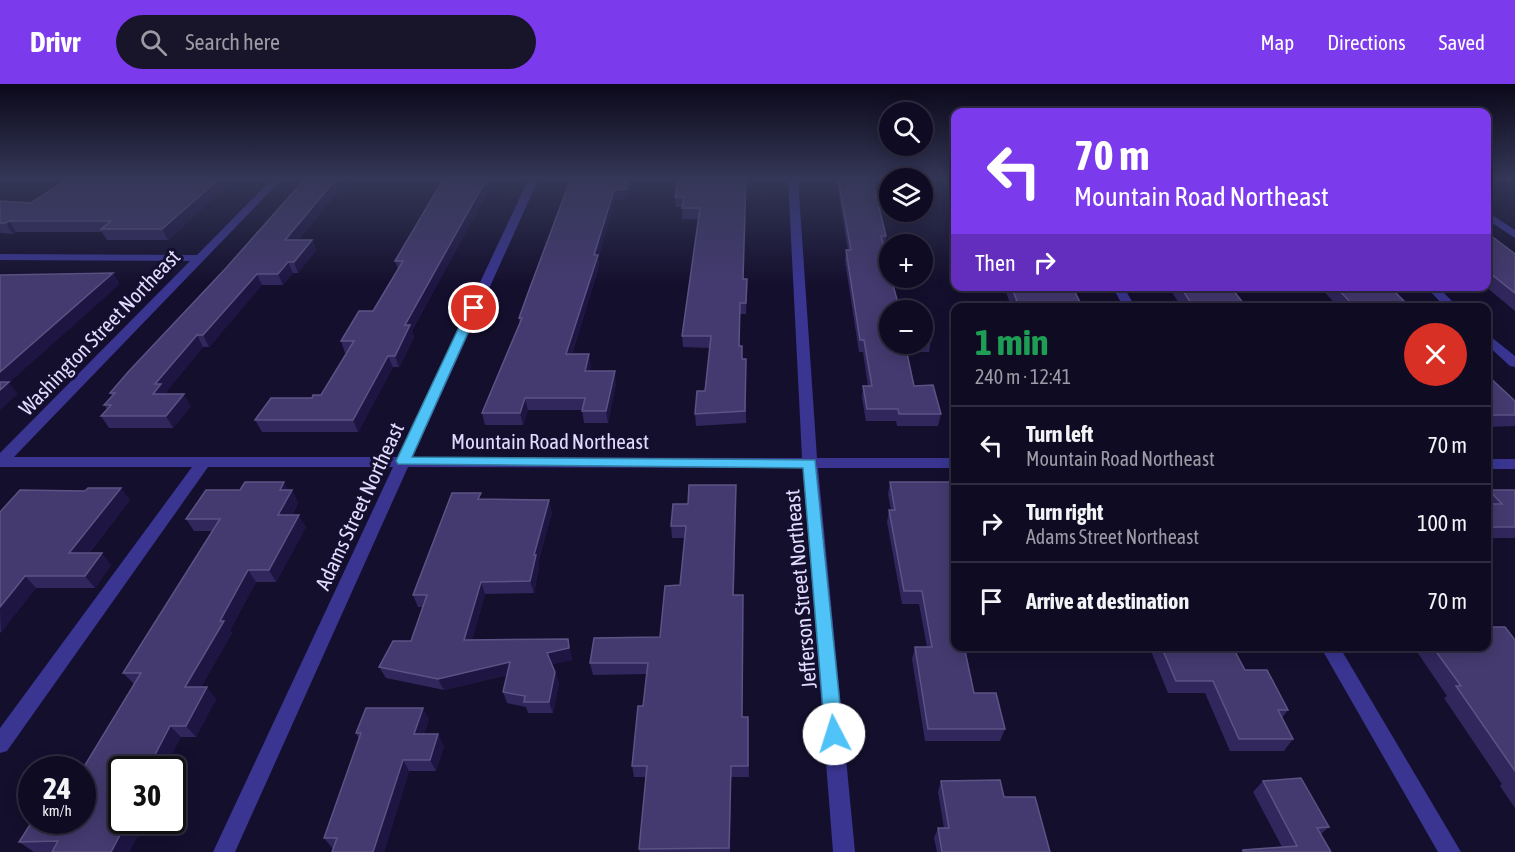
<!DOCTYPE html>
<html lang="en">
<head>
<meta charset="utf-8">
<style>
  :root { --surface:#0f0b22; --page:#18142a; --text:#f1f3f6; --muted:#9b9ba5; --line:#2f2b40; --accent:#7c3aed }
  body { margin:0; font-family:"Asap Condensed",sans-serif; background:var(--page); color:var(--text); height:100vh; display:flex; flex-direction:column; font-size:22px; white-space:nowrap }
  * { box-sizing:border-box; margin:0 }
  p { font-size:20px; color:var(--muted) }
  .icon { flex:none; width:33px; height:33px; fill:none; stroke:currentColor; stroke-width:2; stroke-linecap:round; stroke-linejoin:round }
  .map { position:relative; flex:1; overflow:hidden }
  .panel { position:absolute; left:951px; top:219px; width:540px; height:348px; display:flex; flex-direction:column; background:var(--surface); border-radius:12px; box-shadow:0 3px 15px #0003,0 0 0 2px var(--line) }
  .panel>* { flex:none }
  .banner { position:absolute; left:951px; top:24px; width:540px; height:183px; border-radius:12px; box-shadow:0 3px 15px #0003,0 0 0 2px var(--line); background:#7c3aed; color:#fff; overflow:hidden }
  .buttons { position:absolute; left:879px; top:18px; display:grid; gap:12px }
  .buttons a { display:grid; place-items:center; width:54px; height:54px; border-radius:50%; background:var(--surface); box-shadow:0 3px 15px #0003,0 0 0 2px var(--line); font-size:30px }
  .speed { position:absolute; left:18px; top:672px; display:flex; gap:12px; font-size:30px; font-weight:700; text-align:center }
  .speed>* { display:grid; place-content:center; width:78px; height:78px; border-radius:50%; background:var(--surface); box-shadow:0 3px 15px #0003,0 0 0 2px var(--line); line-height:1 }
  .speed small { font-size:15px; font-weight:400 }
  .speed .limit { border:3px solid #111; border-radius:9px; background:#fff; color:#111 }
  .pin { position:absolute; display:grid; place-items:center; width:51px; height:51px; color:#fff; margin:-26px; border:3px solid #fff; border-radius:50%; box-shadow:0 2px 6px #0007 }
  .me { position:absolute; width:66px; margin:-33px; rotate:355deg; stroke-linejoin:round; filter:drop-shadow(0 0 4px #0008) }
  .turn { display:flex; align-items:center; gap:21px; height:126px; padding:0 24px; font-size:27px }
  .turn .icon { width:78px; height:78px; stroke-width:2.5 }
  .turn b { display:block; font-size:42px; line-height:51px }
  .then { display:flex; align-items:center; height:57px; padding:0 24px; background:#0003; gap:12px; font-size:22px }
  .round { display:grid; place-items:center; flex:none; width:63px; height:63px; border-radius:32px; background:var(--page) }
  .head { display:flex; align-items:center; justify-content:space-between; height:102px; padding:0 24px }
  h1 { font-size:36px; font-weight:700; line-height:45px; color:#1e9e55 }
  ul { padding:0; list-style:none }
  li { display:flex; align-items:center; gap:18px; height:78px; padding:0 24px; border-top:2px solid var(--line) }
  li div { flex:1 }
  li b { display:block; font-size:22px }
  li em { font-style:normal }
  header { display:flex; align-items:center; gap:36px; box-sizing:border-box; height:84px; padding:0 30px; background:var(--accent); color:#fff }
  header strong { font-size:28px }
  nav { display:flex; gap:33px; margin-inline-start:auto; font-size:21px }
  .search { width:420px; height:54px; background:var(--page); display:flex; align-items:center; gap:15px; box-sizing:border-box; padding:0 21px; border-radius:33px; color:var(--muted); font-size:22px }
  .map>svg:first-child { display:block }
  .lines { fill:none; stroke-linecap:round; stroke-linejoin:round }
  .minor { fill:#393591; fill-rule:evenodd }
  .wall { fill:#31275d; fill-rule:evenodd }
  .shaded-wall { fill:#1e1543 }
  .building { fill:#443a6f; stroke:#5c5385; stroke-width:1.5 }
  .route { fill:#4fc3f7; stroke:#337fa1; stroke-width:1.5 }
  .labels { text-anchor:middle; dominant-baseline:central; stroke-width:6; stroke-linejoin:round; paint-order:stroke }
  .street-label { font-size:21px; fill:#e0dbff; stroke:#140f2d }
</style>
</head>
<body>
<header>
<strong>Drivr</strong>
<div class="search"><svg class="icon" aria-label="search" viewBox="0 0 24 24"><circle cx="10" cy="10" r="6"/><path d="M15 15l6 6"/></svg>Search here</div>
<nav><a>Map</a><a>Directions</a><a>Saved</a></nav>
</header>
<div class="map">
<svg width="1515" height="768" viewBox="0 0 1515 768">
  <rect width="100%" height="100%" fill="#140f2d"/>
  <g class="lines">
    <!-- minor -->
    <path class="minor" d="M273,94H283L14,373H398L529,94H539L413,373L802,374L788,94H798L817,374H956V384H818L855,768H833L803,384L408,383L235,768H213L393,383H208L7,667L0,669V644L192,383H0V369L190,177L0,176V170L197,171Z
      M1486,127L1515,146V154L1486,135Z
      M1112,202H1123L1136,224H1124Z
      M1425,202H1437L1459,224H1446Z
      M1486,249L1515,272V283L1510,282L1486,260Z
      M1486,375H1515V385H1486Z
      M1320,562H1339L1461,768H1438Z"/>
  </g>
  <!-- wall -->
  <path class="wall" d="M236,94L168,156H107L102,148H16L13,150L0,149V117L31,119Z
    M349,94L298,156H312L316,166L298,189H293L283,201H262L209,263H203L166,308L167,310L191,322L173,344H109L101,332L107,325L104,321L112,312L110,309L226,184Z
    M444,94H495L412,247L414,253L399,283H393L358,348H262L255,336L312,314L321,311L347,269H345L341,257L373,227L398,185L395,177Z
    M571,94L627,115L615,116L598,175L599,182L572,270L591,282L589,287L616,299L608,339H584L582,326H528L523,341H485L482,329L520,239L519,234Z
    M746,94L743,195L747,206L746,230H740L739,262L742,275H746V339L696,342L695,330L705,307L710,264L683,263L682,252L698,135H682V123H676L675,113Z
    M836,94H872L886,152L885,163H884L890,186V194H891L900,226H922L931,256L929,268H907L914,302L933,301L941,330L938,342H897L896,337H866L862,314L863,302H868L863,268H859L845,177L846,166H848ZM890,226H922V260H890Z
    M1486,148L1515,170V227L1485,202H1486Z
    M1006,202H1072L1083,224H1012L1005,206Z
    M1168,202H1230L1247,224H1182Z
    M1319,202H1389L1411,224H1339Z
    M1486,290L1515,317V342L1486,343Z
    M890,398L974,609L1005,645L1000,657H925L912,575L915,563H927L919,520H902L887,438L889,426H891L888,410Z
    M289,406H292L298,419L292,431L306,443L276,498H256L230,546L232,549L201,603L216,615L196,653H181L122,736H146L129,768H34L19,758L82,736L134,600L123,589L213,447H194L186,435Z
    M1489,406H1515V454H1486V409Z
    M85,407L130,416L89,469L111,481L95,504H36L0,549V428Z
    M736,413L734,511L742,633H748L749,693H731L730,768H640L639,765L646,693H634L632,682L643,622L647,590L593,591L590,579L660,553L680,501L684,454H672L671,442L688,420Z
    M482,416L552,428L538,479L539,483L534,509L485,510L472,556L568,555L572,576L552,580L559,599L553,629H528L526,623L507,619L503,608L507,591L444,606L386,594L379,583L411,557L423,523H418L413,511Z
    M1515,556V724L1500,702L1502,700L1444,614L1447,612L1413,562H1486Z
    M1154,562H1232L1245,586L1288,626L1282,634L1293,655L1284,667H1230L1205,609H1168L1151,567Z
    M429,635L424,650L444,662L436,687H409L384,768H332L333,765L324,754L359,655L356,649Z
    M941,697L1004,713L1050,768H937L934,754L938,744H944L938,708Z
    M1263,697L1329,743L1321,750L1331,768H1241L1243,766L1282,763L1253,708Z"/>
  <!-- shaded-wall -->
  <path class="shaded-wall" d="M220,94H236L168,156L162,145Z
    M337,94H349L289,166L285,156Z
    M487,94H495L412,247L414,253L399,283L395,272L405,241Z
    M628,94H632L627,115L615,116L598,175L599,182L568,282L566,270L614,106Z
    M9,137L16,148L13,150L6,139Z
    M312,156L316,166L298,189L294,178Z
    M288,178L293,189L283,201L278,190Z
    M113,189L120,200L9,299L18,310L0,326V288Z
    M257,190L262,201L209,263L203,251Z
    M197,251L203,263L166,308L169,312L153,310L155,300Z
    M589,270L591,282L587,299L585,287Z
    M388,272L393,283L358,348L353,336Z
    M615,287L616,299L608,339L606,327Z
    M184,310L191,322L173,344L166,332Z
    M525,314L528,326L523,341L520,329Z
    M284,398L290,409L292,406L298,419L285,443L278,431L280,406Z
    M736,401V413L733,523V511Z
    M121,404L130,416L79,481L69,469Z
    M549,416L552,428L538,479L539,483L534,509L530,497L534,471Z
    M299,431L306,443L276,498L269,486Z
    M102,469L111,481L95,504L85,492Z
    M248,486L256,498L230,546L232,549L194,615L185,603L220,537Z
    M25,492L36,504L1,549L0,523Z
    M481,498L485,510L469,568L464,556Z
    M568,555L572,576L550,581L547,569Z
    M510,578L514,589L444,606L438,595Z
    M555,588L559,599L553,629L549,618Z
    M207,603L216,615L196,653L186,642Z
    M423,624L429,635L421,661L414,650Z
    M170,642L181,653L164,686H147Z
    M438,650L444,662L436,687L430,676Z
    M403,676L409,687L384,768H373Z
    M128,736H146L129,768H111Z"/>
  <!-- building -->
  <path class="building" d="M69,94H220L162,145H101L111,137H9L6,139H0V117L31,119Z
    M306,94H337L285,156H312L294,178H288L278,190H257L203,251H197L155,300H161L153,310H184L166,332H101L111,321H104L115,309H110L129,287L226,184Z
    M444,94H487L405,241H410L395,272H388L353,336H255L271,314H312L313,311H321L354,257H341L359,227H373L403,177H395Z
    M571,94H628L626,105L614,106L594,171H598L566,270H589L585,287H615L606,327H582L585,314H525L520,329H482L522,234H519L528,209Z
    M678,94H746L743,195H747L746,219H740L739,262H742V275H746L745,327L695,330L697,307H705L711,252H682L700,124H682L684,113H675Z
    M838,94H872L886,152H881L890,186V194H891L900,226H922L931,256H922V226H890V260H905L914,302L933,301L941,330H899L898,325H867L863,302H872L864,256H860L846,166H851Z
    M1486,148L1515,170V209L1486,186Z
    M113,189L0,288V191Z
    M1011,202H1072L1083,224H1040V222H1019Z
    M1180,202H1230L1247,224H1194Z
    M1335,202H1389L1411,224H1371L1369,221H1353Z
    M1486,290L1515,317V331H1486Z
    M0,298H9L0,306Z
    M245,398H284L280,406H292L278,431H299L269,486H248L220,537H224L185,603H207L186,642H170L147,686H122V736H128L111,768H52L58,757L19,758L33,736H82V686L141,589H123L220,435H186L206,406H240Z
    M890,398H956V562H964L974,609H996L1005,645H928L915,563H932L922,507H904L889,426H895Z
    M689,401H736L733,511H743L742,633H748V682H731L729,764L639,765L647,682H632L638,622H643L648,579H590L594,554L660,553L665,502L680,501L686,442H671L673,420H688Z
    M88,404H121L69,469H102L85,492H25L0,523V428L20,406L85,407Z
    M1489,406H1515V443H1487L1490,446H1486V420H1502Z
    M452,409H481L478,415L549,416L534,471H536L530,497L481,498L464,556L568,555L569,564L547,569L555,588L549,618H524L525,612L503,608L510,578L438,595L379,583L393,557H411L427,511H413Z
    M1486,543H1505L1515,556V687L1456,602H1461L1432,562H1486Z
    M1161,562H1232L1245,586H1267L1288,626H1278L1293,655H1239L1213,597H1176Z
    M366,624H423L414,650H438L430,676H403L373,768H332L337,754H324L361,649H356Z
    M1301,694L1329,743L1317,744L1331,768H1243V766L1297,762L1263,697Z
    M1000,696L1004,713H1035L1050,768H942L938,744H949L941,697Z"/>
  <!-- sky -->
  <linearGradient id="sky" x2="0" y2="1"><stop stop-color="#0b0819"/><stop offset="0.47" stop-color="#343757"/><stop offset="1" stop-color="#343757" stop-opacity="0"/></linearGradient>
  <rect width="1515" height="201" fill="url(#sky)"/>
  <!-- route -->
  <path class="route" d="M474,221L479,224L412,373L815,376L843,650L840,656L834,658L827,656L825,650L803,384L398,380L396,377L468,224Z"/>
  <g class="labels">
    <!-- street labels -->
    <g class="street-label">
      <text transform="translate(99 248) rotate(-46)">Washington Street Northeast</text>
      <text x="550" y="357">Mountain Road Northeast</text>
      <text transform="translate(359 422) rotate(-65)">Adams Street Northeast</text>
      <text transform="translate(800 505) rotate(-95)">Jefferson Street Northeast</text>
    </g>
  </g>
</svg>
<div class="buttons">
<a><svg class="icon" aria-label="search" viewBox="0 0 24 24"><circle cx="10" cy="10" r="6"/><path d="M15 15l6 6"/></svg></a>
<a><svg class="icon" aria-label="layers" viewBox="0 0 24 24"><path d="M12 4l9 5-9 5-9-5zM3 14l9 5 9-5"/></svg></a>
<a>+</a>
<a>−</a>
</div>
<div class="speed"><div>24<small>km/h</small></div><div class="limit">30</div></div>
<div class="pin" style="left:474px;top:224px;background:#d93025"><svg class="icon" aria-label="arrive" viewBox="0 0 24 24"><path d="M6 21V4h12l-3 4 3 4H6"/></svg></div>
<svg class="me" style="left:834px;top:650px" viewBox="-20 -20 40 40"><circle r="19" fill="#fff"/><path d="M0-13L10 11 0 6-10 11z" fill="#4fc3f7"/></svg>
<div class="banner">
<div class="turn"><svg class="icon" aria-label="left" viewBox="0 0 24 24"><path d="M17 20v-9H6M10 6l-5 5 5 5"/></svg><div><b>70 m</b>Mountain Road Northeast</div></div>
<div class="then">Then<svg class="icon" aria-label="right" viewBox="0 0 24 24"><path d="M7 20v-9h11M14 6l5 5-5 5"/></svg></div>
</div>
<section class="panel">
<div class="head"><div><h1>1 min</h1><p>240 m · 12:41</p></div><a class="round" style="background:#d93025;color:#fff"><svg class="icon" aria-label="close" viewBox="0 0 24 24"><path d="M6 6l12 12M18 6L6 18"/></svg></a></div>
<ul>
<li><svg class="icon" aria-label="left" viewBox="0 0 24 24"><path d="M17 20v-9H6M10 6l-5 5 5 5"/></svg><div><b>Turn left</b><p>Mountain Road Northeast</p></div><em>70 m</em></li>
<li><svg class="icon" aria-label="right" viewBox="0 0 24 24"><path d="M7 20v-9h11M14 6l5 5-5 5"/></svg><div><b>Turn right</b><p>Adams Street Northeast</p></div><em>100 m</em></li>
<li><svg class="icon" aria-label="arrive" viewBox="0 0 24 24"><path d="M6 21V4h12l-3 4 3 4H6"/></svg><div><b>Arrive at destination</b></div><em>70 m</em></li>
</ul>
</section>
</div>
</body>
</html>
